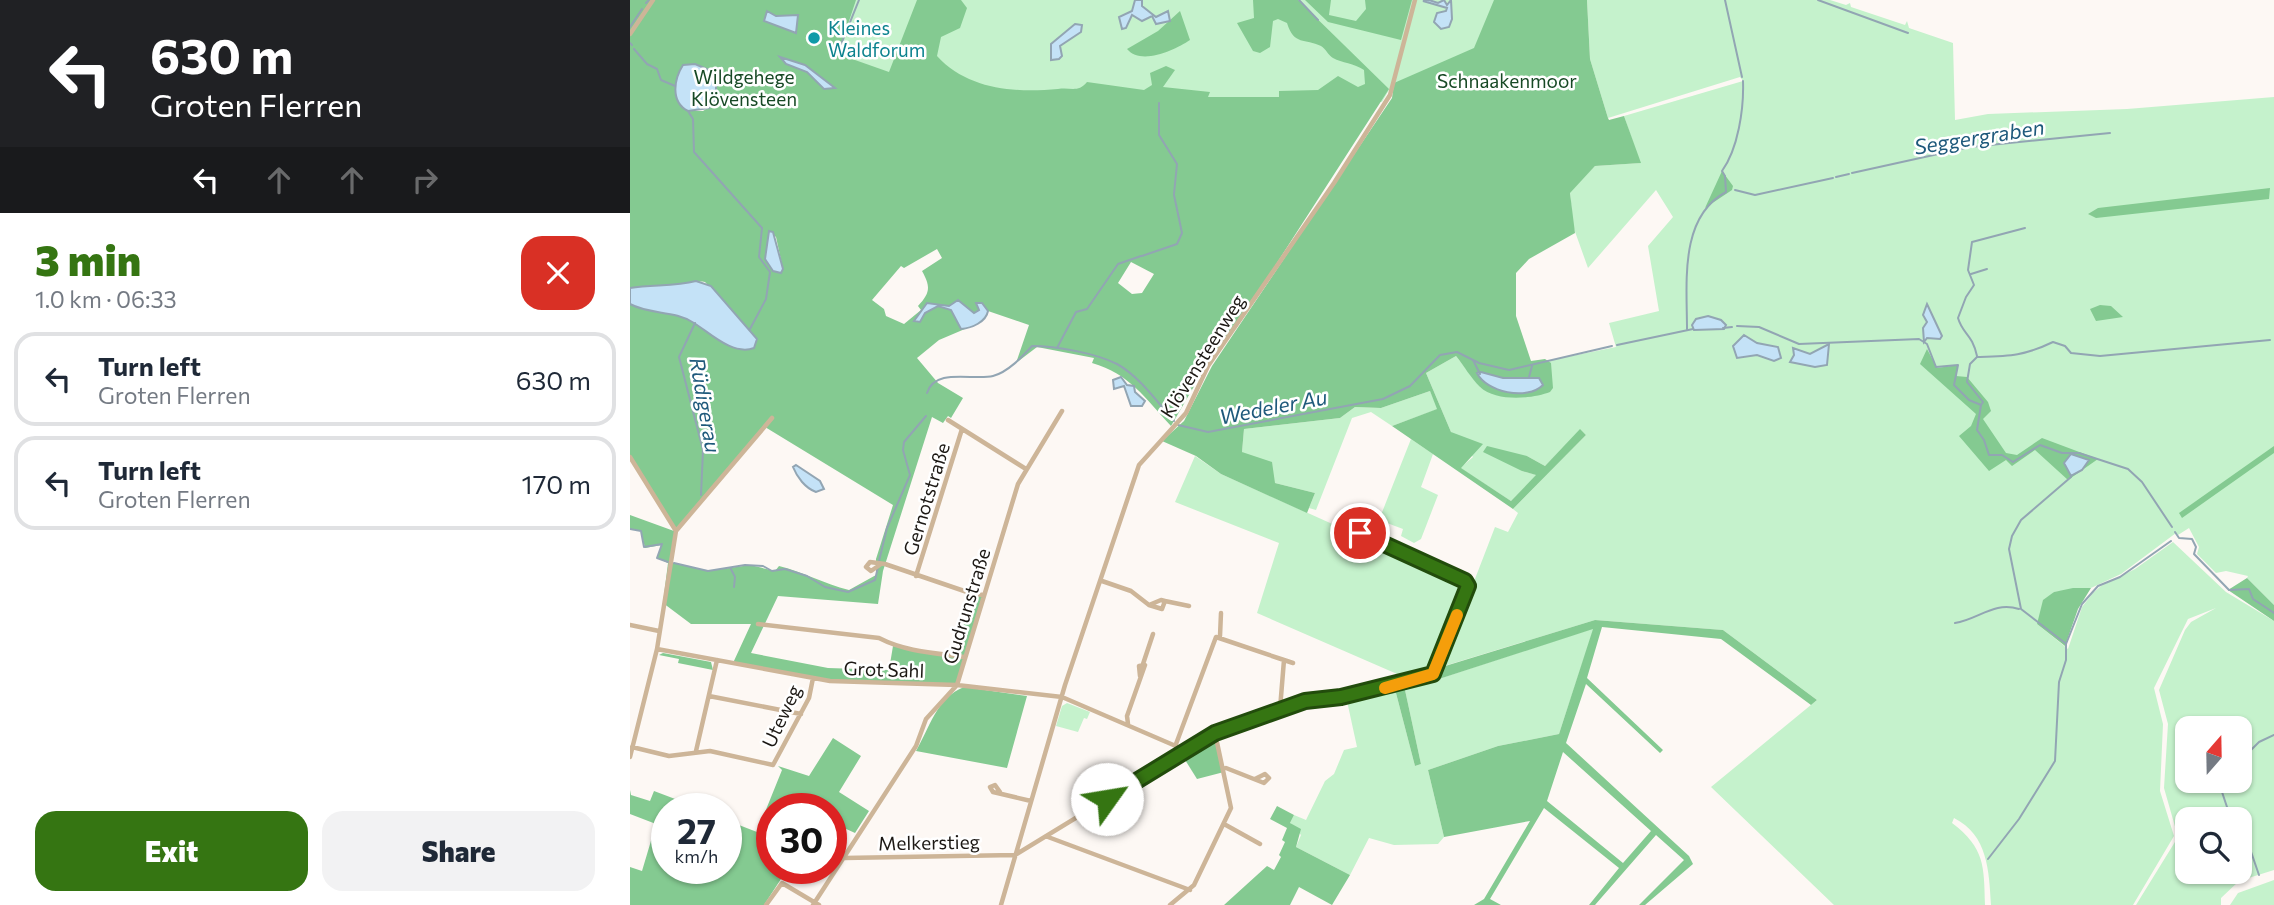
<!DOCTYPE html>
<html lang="en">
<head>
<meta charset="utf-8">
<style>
  :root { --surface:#fff; --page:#f2f2f3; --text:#1f2937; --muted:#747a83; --line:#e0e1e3; --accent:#357512 }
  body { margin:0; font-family:Commissioner,sans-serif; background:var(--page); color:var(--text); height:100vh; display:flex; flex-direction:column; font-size:26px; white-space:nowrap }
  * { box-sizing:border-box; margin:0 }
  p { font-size:23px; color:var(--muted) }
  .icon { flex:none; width:38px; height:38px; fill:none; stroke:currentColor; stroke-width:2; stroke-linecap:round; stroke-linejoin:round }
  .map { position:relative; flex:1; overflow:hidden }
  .sheet { display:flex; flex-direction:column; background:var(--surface); width:630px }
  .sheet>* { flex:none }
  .banner { background:#202124; color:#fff; overflow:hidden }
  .needle { width:46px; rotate:20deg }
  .tools { position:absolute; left:1545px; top:716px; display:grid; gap:14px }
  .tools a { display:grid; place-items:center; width:77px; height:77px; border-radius:14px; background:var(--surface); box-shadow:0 2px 5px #0004; font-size:35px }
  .speed { position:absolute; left:21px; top:793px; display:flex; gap:14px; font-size:35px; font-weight:700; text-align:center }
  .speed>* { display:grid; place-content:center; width:91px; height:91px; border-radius:50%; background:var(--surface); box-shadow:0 2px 5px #0004; line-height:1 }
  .speed small { font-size:18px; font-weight:400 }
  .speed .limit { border:10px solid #d22; background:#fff; color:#111 }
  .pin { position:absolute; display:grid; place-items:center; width:60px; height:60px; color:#fff; margin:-30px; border:4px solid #fff; border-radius:50%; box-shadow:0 2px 7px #0007 }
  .me { position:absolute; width:77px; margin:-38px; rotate:58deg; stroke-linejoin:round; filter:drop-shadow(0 0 5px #0008) }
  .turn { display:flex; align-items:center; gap:24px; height:147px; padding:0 35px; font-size:32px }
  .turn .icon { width:91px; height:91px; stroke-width:2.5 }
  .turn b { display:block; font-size:49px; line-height:60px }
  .lanes { display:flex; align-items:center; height:66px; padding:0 35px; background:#0003; justify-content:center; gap:35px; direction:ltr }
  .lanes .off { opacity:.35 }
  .round { display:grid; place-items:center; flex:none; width:74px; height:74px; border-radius:21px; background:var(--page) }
  .summary { display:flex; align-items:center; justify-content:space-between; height:119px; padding:0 35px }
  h1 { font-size:42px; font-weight:800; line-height:52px; color:var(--accent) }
  .action { display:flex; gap:14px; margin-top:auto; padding:14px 35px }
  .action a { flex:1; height:80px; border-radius:21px; background:var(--accent); color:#fff; font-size:28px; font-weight:800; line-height:80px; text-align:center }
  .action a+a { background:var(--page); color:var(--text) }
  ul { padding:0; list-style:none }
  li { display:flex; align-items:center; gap:21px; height:94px; margin:0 14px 10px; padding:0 21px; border:4px solid var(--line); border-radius:21px }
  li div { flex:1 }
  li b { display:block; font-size:26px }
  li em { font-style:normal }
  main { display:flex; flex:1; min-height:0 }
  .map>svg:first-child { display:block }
  .green { fill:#c5f2cc; fill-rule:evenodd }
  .forest { fill:#84ca91; fill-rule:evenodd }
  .water { fill:#c4e2f7; stroke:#92a5b3; stroke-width:2 }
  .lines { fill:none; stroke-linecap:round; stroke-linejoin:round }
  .stream { stroke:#92a5b3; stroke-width:2 }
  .minor { stroke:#cdb598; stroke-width:4.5 }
  .route-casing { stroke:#224c0c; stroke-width:18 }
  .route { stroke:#357512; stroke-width:12 }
  .slow { stroke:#f59e0b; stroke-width:12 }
  .culture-dot { fill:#0f9aa8; stroke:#fff; stroke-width:2.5 }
  .labels { text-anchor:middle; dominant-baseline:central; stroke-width:5; stroke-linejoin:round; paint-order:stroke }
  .culture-label { font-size:19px; fill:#0d838f; stroke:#fff; text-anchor:start }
  .park-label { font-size:19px; fill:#174925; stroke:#fff }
  .street-label { font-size:19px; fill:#1c1814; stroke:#fff }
  .water-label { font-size:21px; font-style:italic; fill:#1e597b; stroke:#fff }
</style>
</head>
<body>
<main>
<section class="sheet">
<div class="banner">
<div class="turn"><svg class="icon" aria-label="left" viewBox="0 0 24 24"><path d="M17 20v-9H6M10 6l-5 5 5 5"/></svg><div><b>630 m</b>Groten Flerren</div></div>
<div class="lanes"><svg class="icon" aria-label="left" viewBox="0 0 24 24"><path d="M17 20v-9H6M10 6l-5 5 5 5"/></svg><svg class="icon off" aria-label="ahead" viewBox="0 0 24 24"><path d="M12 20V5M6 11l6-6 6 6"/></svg><svg class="icon off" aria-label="ahead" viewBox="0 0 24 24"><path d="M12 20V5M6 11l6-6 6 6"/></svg><svg class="icon off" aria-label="right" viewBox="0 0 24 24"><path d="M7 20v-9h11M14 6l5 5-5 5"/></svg></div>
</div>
<div class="summary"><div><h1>3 min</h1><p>1.0 km · 06:33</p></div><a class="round" style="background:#d93025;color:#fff"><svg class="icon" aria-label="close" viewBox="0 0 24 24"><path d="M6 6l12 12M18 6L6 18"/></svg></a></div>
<ul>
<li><svg class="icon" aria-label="left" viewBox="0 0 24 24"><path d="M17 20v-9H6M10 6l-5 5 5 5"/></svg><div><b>Turn left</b><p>Groten Flerren</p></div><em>630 m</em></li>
<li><svg class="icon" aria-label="left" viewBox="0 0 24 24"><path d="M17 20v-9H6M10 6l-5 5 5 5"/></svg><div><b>Turn left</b><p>Groten Flerren</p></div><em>170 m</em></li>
</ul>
<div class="action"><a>Exit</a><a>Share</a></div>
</section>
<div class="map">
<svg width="1644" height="905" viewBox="0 0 1644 905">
  <rect width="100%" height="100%" fill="#fdf8f4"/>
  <!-- green -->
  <path class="green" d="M46,0H953L767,97L759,90L752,102L388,108L0,51Z
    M957,0H1200L1216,5L1220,3L1221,7L1275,25L1277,21L1279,28L1323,43L1325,120L1358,114L1497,109L1644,97V605L1617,578L1618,576L1596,571L1586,573L1567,554L1569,547L1559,528L1548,535L1546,533L1491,574L1461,588L1424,592L1407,624L1438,649L1452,607L1463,593L1471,586L1505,569L1543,542L1596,592L1644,621V870L1609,881L1591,898V905H1506L1548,837L1534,788L1538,724L1529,690L1555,630L1561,622L1586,608L1558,619L1524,688L1533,724L1530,791L1544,836L1503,905H1361C1359,871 1358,835 1324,818L1322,823C1355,848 1354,866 1355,905H1204L1081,787L1187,700L1093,630L965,620L811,667L865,527L878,532L888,513L883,509L956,435L950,430L915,466L897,456L892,471L907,475L881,501L830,468L843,457L821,432L796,373L826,356L851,388L921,368L917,361L986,347L979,323L1029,311L1018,246L1043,217L1026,190L958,268L943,226L940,192L965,166L1010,163L994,116L1113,81L1110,77L978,118L960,59ZM1558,728H1610V780H1558ZM1558,819H1610V872H1558Z
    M800,391L808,409L762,426L741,412L722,418L686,510L679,508L685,493L645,483L612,452L614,429L710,418L725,407L751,408Z
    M781,439L803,454L791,487L808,495L791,539L784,543L771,536L773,529L749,520Z
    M565,456L591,474L836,584L801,668L774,677L627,613L649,543L545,502Z
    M964,628L929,734L868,746L798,770L814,837L808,844L764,845L739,838L720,875L666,847L671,835L660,823L664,815L676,820L695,781L704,774L714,750L727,747L717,701L766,693L785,766L791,764L775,690Z
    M437,703L460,712L457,719L454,718L448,732L426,726L432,706Z
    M1644,880V905H1600L1608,893Z"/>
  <!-- forest -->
  <path class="forest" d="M0,0H226L208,54L259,72L287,0H331L337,8L330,28L311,37L307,56C338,90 386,93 428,89C441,87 448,93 457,82L514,90L522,85L520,73L536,66L545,70L533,87L580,92L578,97H649V91L688,90L708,76L728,87L735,84L734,70C724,63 712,63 703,58C698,55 696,49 691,46C675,38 664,46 657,23L648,19L643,21L640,47L630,53L623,51L607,23L624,18L623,0H668L759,89L643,269L577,364L541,426C515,398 500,374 462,363L464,358L407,347L386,363L399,325L358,311L349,323L309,340L287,358L308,383L333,398L321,418L318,416L313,423L302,417L253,571L248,604L148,596L121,653L198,668L259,670L263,646L324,657L343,594L354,595L327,685L200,681L103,663L121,624H61L33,603L38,563L27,558L32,545L15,548L11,531L0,529V515L44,531L0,457V304C16,312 33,309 49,315C75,324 89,344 118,350L127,339L75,282C62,280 53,286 41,287C27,288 14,286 0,288ZM65,64L86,73L84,104L73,111H58C41,100 43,81 53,65ZM139,231L146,237L153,269L143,271L135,259ZM307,249L312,258L292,271C301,287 300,293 288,306L291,310L274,324L256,316L254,309L242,300L271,266L274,268ZM501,262L524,274L512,293L502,294L488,283ZM135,427L263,505L246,559V575L219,590C194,584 174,572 149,566L145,571L120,565L78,571L40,562L47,532Z
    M675,0H701L699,15L726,21L736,9L735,0H782L771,40L698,22Z
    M864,0H957L960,59L978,118L979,120L994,116L1011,163L965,166L940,193L945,233L899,259L886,273V316L901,361L915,359L921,363L923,388L920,392C902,399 866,402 850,387C841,378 834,366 826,356L796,373L821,432L853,444L831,468L881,501L906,475L892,471L853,452L857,446L897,456L915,466L950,429L956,435L883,509L762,426L807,409L800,391L751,408L725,407L710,418L614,429L612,452L642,462L645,483L685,493L677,513L591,474L566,456L532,441L554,421L582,366L762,98L764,83L844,48Z
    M550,11L560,40C545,50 511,66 497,49L528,31Z
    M1092,171L1103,186L1102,190L1075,208Z
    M1640,188L1639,199L1466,218L1458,214L1468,208Z
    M1470,305L1481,306L1493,317L1466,321L1460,309Z
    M1297,349L1307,368L1328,365L1326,376L1337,377L1358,402L1361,411L1353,419L1376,453L1387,455L1412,438L1468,459L1438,480L1405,450L1382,466L1376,460L1359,471L1329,436L1341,426L1346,414L1290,364Z
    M1644,446V453L1552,518L1549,513Z
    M1617,578L1644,605V621L1598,590Z
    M843,581L812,667L965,620L1093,630L1187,700L1181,705L1091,639L972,627L957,678L1033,750L1030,753L956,684L936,743L1059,856L1063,864L1015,905H1009L1054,860L1026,835L965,905H959L989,868L914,808L860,899L871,905H844L854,899L900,821L814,837L798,770L868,746L929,734L963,629L775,690L791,764L785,766L766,693L717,701L715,693L774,680V677L801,668L836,586ZM933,752L1021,831L993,863L917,801Z
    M1443,588H1461L1448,609L1435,646L1407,624L1413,600L1424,592Z
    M33,653L81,662L83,670L48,663L49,659L29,655Z
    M334,687L397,696L377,768L286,751C299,729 307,697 334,687Z
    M203,738L231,756L209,792L239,811L225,833L201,822V808H142V868H153L148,876L151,879L134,905H0V867L12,871L26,824L0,814V790L1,795L20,801L24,791L69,808H37V868H96V820L127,832L152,770L148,766L179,776Z
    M581,738L585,740L594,772L567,779L552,755Z
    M647,806L664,815L660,823L671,829L666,847L720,875L702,905L669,887L660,905H594L637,866L644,870L651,857L649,855L655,842L652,840L657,828L640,819Z"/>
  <!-- water -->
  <path class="water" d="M505,0H512V6L526,17L538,11L540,21L526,24L522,16L512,21L502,15L496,28L492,29L489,17L502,11Z
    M799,0L808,3L814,0L817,5L821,0L822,19L819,27L811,29L804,22L807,13L816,11L817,8L793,1Z
    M137,11L146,16L168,15L166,33L134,21Z
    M445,24L452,25L451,32L430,46L432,56L429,59L421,60V44Z
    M150,57L175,65L205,88L194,89L177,72L156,64Z
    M65,64L86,73V99L79,108L58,111C40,102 44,79 53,65Z
    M139,231L143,232L153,269L151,273L143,271L135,259Z
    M66,281L81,286L127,339L124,348C103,356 80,333 64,323C44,310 20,315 0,304V288C23,284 43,287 66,281Z
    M328,300L344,313L349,310L346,303H352L358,311C356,322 342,328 331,329L321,310L308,306L295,313L290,322L284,321L297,303L319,306Z
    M1297,304L1312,336L1310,339L1297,338L1294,342L1293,328L1297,322L1293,315Z
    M1078,316L1091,320L1096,325L1094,329L1064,330L1062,325L1066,319Z
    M1114,335L1127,343L1148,347L1151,358L1144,361L1127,355L1107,358L1103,346Z
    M1199,344L1197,365L1185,367L1160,362L1164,355L1163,348L1180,354Z
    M851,372L873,378H909L913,385C897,401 856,392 847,373Z
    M491,377L497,385L504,386L505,392L515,401L512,406H501L494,386L484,389L483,380Z
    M1441,454L1459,460L1452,470L1441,476L1434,463Z
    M166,465L190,481L194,489L186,492C175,488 167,477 163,467Z"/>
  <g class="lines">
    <!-- stream -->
    <path class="stream" d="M669,0L688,20
      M1095,0L1112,77
      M1188,0L1278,33
      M16,3L19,0
      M0,27L12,9
      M0,43L2,45
      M4,49L17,64L27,69L31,80L45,86
      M208,52L229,0
      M529,103V135L547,164L544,194
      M58,111L63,119L64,152L132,228L129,257L140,272L136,299L120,329
      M1222,173L1340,147L1480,133
      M1206,177L1219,174
      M1105,190L1125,195L1203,178
      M512,256L547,244L552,233L544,195
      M1341,274L1357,269
      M65,323L49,357L73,450L71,495
      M1107,326L1129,327L1169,344L1289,339L1297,344L1306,367L1328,365L1324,385L1339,400L1351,405L1347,430L1354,440L1359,455H1372L1383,462L1410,445L1432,453H1449L1498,469L1512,482L1542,527
      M1093,328L1102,327
      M1057,329C1057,283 1049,217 1096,192L1095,176L1092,171C1108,149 1114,109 1113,81
      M987,345L1063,329
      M427,348L446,312L457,309L488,264L511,256
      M1347,356C1342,333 1333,335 1328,318L1336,297L1344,285L1338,270L1342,242L1395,228
      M843,360L850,374
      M899,377L902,366
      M297,393C305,367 344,381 363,376C378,372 392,357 402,346C426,346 465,353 487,364C509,376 528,403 544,421
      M1351,405L1353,402L1337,382L1340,364L1347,357C1380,356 1394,356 1423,342L1435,346L1441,353L1470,356L1640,340
      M548,425L578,432L753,399L780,386L810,355L827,352L849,363L879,370L982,346
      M0,529L11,531L14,547L32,544L27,558L38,562
      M1545,532L1549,538L1562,539L1566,547L1564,554L1599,590L1619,589L1623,599L1644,613
      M249,561L257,528L280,475L273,450L274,442L296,416
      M44,563L78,571L115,565L133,566L142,571L155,569L177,576L195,587L218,592L245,580L248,567
      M101,569L105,577L104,587
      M1325,623C1349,619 1364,601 1389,609
      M1435,643L1391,609L1379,549L1382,536L1391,520L1441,477
      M1610,754L1618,753L1629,742L1644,735
      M1588,780L1601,819
      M1610,833L1619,846L1629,875
      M1358,859L1389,819L1425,761L1429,682L1436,660V644L1452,604L1468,586L1490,577L1541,541"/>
    <!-- minor -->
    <path class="minor" d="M0,34L23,0
      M318,420L396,469
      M0,457L46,531
      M251,564L241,571L236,567L240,562L255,564L343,594L354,595
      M286,576L332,429
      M472,581L501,591L519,605
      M531,600L535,601L532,609L519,605Z
      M535,601L559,606
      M128,624L249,638C276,652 306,653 335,657
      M0,625L29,631
      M590,636L591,613
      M27,649L200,681L327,685L432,697L555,750
      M654,660L663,663
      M513,664L523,634
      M79,696L171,714
      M498,724L497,716L515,665L509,666L510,676
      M546,744L586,637L654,660L650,709
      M2,747L39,756L80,751L143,765L179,698L183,678
      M66,751L87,660
      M0,757L27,649L46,531L142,418
      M596,768L634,783L639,778L635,774L625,779
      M370,792L365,785L360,787L363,792L401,801
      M594,824L630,844
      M418,837L560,890
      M214,858L385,855L585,733L675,701L711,697L801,676L838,586L835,581L730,533
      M136,905L152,883L189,905
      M183,905L286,746L296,719L327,685L388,484L432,411
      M371,905L435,685L509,465L556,413L578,366L704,183L760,95L785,0
      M540,905L564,885L601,808L585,733"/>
  </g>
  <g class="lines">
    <!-- route casing -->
    <g class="route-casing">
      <path id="route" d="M477,799L585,733L675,701L711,697L803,674L838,586L835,581L730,533"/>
    </g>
    <!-- route -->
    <use href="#route" class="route"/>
    <!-- slow -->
    <path class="slow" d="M755,688L803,674L827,615"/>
  </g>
  <!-- markers -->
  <circle class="culture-dot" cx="184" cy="38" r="7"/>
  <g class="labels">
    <!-- culture labels -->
    <g class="culture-label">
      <text x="198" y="27">Kleines<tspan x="198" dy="22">Waldforum</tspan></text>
    </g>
    <!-- park labels -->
    <g class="park-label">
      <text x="114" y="76">Wildgehege<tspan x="114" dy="22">Klövensteen</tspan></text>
      <text x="877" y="80">Schnaakenmoor</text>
    </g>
    <!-- street labels -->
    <g class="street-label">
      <text transform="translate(572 356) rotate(-58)">Klövensteenweg</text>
      <text transform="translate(296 499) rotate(-73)">Gernotstraße</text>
      <text transform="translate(336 606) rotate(-73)">Gudrunstraße</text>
      <text transform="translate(254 669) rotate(2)">Grot Sahl</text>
      <text transform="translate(151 716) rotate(-65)">Uteweg</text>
      <text transform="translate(299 842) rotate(-1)">Melkerstieg</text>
    </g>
    <!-- water labels -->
    <g class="water-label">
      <text transform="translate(1349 136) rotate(-9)">Seggergraben</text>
      <text transform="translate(76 405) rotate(80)">Rüdigerau</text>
      <text transform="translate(643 406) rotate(-11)">Wedeler Au</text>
    </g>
  </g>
</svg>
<div class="tools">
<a><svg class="needle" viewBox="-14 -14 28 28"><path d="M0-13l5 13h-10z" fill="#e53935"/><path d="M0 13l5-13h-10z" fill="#747a83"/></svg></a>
<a><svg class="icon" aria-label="search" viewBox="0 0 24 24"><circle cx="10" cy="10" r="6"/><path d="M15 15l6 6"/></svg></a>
</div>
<div class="speed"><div>27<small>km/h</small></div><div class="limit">30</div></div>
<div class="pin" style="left:730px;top:533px;background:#d93025"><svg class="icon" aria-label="arrive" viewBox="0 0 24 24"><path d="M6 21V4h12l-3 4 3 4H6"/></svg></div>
<svg class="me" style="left:477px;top:799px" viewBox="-20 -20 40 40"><circle r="19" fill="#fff"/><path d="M0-13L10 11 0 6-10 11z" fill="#357512"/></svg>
</div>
</main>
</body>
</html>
